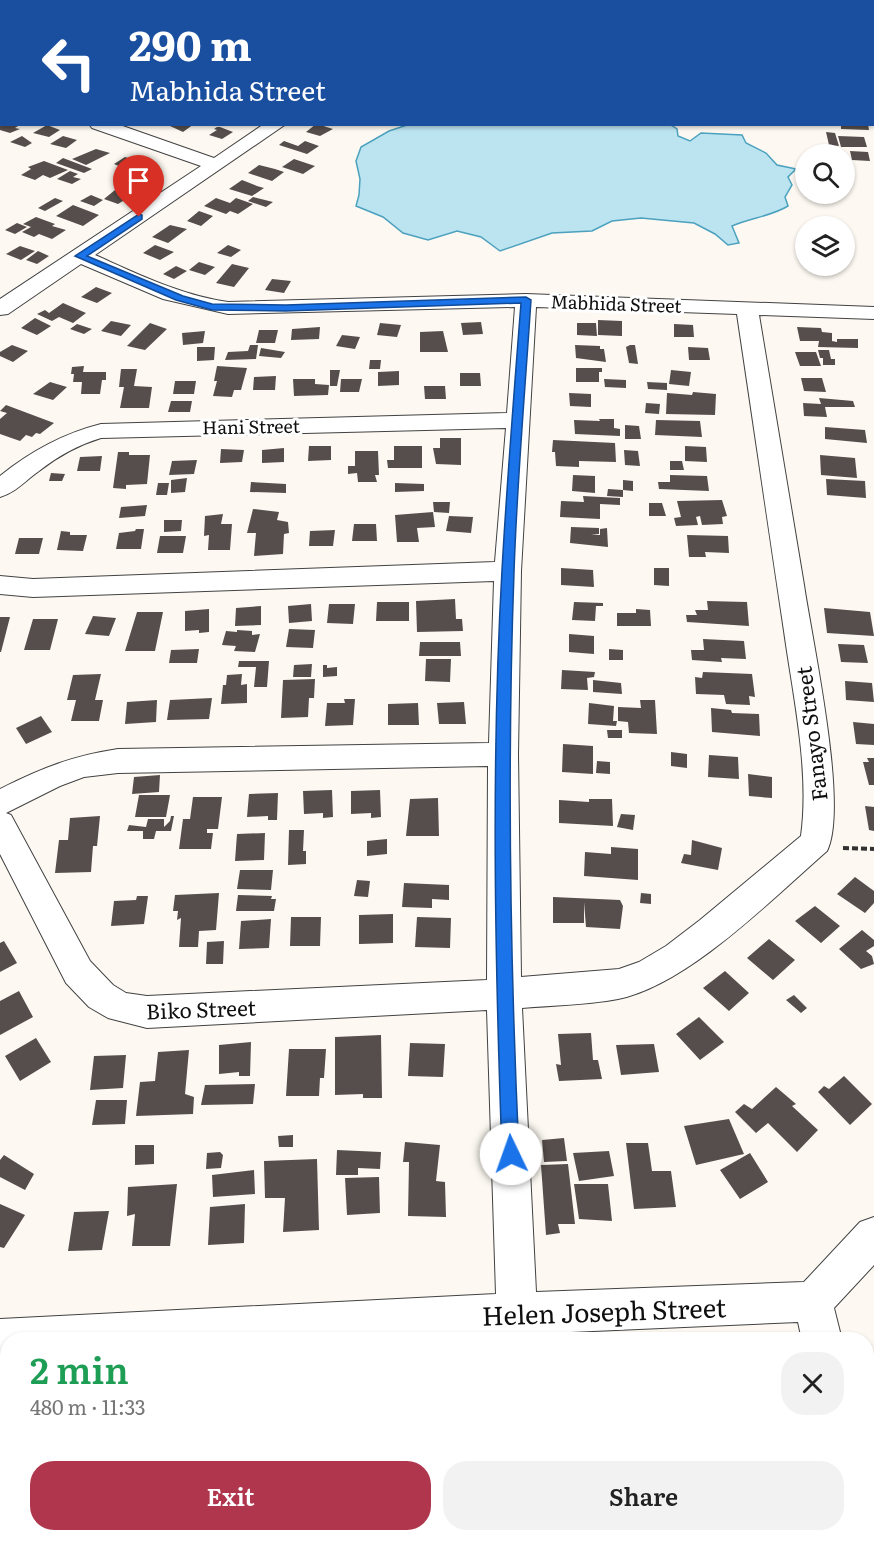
<!DOCTYPE html>
<html lang="en">
<head>
<meta charset="utf-8">
<style>
  :root { --surface:#fff; --page:#f2f2f2; --text:#222; --muted:#767676; --accent:#af364d }
  body { margin:0; font-family:Literata,serif; background:var(--page); color:var(--text); height:100vh; display:flex; flex-direction:column; font-size:22px; white-space:nowrap }
  * { box-sizing:border-box; margin:0 }
  p { font-size:20px; color:var(--muted) }
  .icon { flex:none; width:33px; height:33px; fill:none; stroke:currentColor; stroke-width:2; stroke-linecap:round; stroke-linejoin:round }
  .map { position:relative; flex:1; overflow:hidden }
  .panel { position:absolute; left:0px; top:1332px; width:874px; height:210px; display:flex; flex-direction:column; background:var(--surface); border-radius:24px 24px 0 0; box-shadow:0 2px 4px #0004 }
  .panel>* { flex:none }
  .hud { position:absolute; left:0px; top:0px; width:874px; height:126px; box-shadow:0 2px 4px #0004; background:#1a4fa0; color:#fff; overflow:hidden }
  .buttons { position:absolute; left:795px; top:144px; display:grid; gap:12px }
  .buttons a { display:grid; place-items:center; width:60px; height:60px; border-radius:50%; background:var(--surface); box-shadow:0 2px 4px #0004; font-size:30px }
  .pin { position:absolute; display:grid; place-items:center; width:51px; height:51px; color:#fff; margin:-62px -26px; border-radius:50% 50% 50% 0; rotate:-45deg; box-shadow:0 0 6px #0007 }
  .pin .icon { rotate:45deg }
  .me { position:absolute; width:66px; margin:-33px; rotate:357deg; stroke-linejoin:round; filter:drop-shadow(0 0 4px #0008) }
  .turn { display:flex; align-items:center; gap:21px; height:126px; padding:0 30px; font-size:27px }
  .turn .icon { width:78px; height:78px; stroke-width:2.5 }
  .turn b { display:block; font-size:42px; line-height:51px }
  .round { display:grid; place-items:center; flex:none; width:63px; height:63px; border-radius:24px; background:var(--page) }
  .head { display:flex; align-items:center; justify-content:space-between; height:102px; padding:0 30px }
  h1 { font-size:36px; font-weight:600; line-height:45px; color:#1e9e55 }
  .primary-button { display:flex; gap:12px; margin-top:auto; padding:12px 30px }
  .primary-button a { flex:1; height:69px; border-radius:24px; background:var(--accent); color:#fff; font-size:24px; font-weight:600; line-height:69px; text-align:center }
  .primary-button a+a { background:var(--page); color:var(--text) }
  .map>svg:first-child { display:block }
  .water { fill:#bbe4f0; stroke:#4ba1be; stroke-width:1.5 }
  .building { fill:#564e4c }
  .lines { fill:none; stroke-linecap:round; stroke-linejoin:round }
  .minor-casing { stroke:#424242; stroke-width:2 }
  .path { stroke:#313131; stroke-width:4; stroke-dasharray:6 3; stroke-linecap:butt }
  .minor { fill:#fff; fill-rule:evenodd }
  .route { fill:#1a73e8; stroke:#114b97; stroke-width:1.5 }
  .labels { text-anchor:middle; dominant-baseline:central; stroke-width:6; stroke-linejoin:round; paint-order:stroke }
  .far-street-label { font-size:18px; fill:#0f0f0f; stroke:#fff }
  .street-label { font-size:21px; fill:#0f0f0f; stroke:#fff }
  .near-street-label { font-size:26px; fill:#0f0f0f; stroke:#fff }
</style>
</head>
<body>
<div class="map">
<svg width="874" height="1542" viewBox="0 0 874 1542">
  <rect width="100%" height="100%" fill="#fdf9f2"/>
  <!-- water -->
  <path class="water" d="M407,125H671L677,129L678,136L690,141L701,133L742,135L746,143L766,153L777,165L796,169L788,177L792,185L785,197L788,206C772,216 750,218 732,226L739,243L728,245L715,234L694,223L641,218L612,221L592,231L552,233L500,251L481,237L457,231L428,240L403,233L383,217L356,206L359,195L360,179L356,161L361,147L389,131Z"/>
  <!-- building -->
  <path class="building" d="M3,124H21L15,128L20,129L10,133L0,130V126Z
    M173,124H194L183,132L170,126Z
    M316,124H317L333,129L320,136L306,132Z
    M841,124H868L869,130L841,129Z
    M47,125L60,130L49,137L33,133Z
    M217,127H220L233,132L222,139L209,135L217,130L214,129Z
    M826,132L835,133L839,146L829,145Z
    M22,136L32,143L25,147L10,142Z
    M63,136L77,140L66,148L50,144Z
    M838,136L864,137L867,147H841Z
    M284,141L298,146L305,141L319,146L307,154L279,145Z
    M96,149L110,153L86,165L72,159Z
    M850,151L868,152L870,161L852,160Z
    M125,157L138,161L126,169L114,164Z
    M63,158L92,169L84,173L56,163Z
    M294,159L315,166L303,174L282,167Z
    M44,161L68,170L50,178L43,175L35,180L21,175L31,169L28,167Z
    M259,165L275,169L284,172L272,181L248,173Z
    M70,171L78,174L73,177L81,179L72,184L57,179Z
    M140,172L156,177L144,186L128,181Z
    M242,180L257,186L264,188L252,196L229,189Z
    M115,190L131,196L118,204L104,199Z
    M91,195L103,200L94,206L80,201Z
    M253,197L273,202L266,207L248,201Z
    M55,198L63,201L45,211L38,208Z
    M216,198L230,203L236,198L253,204L238,214L230,211L226,214L204,206Z
    M73,205L99,215L83,226L56,216Z
    M199,211L213,216L201,226L187,221Z
    M36,217L55,224L52,226L66,230L52,239L39,234L34,237L22,232L31,227L23,224Z
    M17,223L27,227L15,234L5,230Z
    M170,225L187,229L168,243L152,237Z
    M155,245L174,252L160,260L143,253Z
    M228,245L241,250L231,257L217,253Z
    M20,246L35,251L21,260L6,254Z
    M38,251L49,256L37,264L26,260Z
    M199,262L215,267L205,275L189,270Z
    M232,264L249,268L234,287L216,283Z
    M176,266L187,271L174,279L163,274Z
    M272,279L291,281L284,293L265,290Z
    M96,287L112,293L97,303L81,297Z
    M63,303L86,313L73,323L59,317L52,321L37,314L45,310L49,313Z
    M35,318L51,326L37,335L21,328Z
    M598,320L622,321V336L598,335Z
    M111,321L131,325L121,336L101,331Z
    M481,322L483,334L463,335L461,323Z
    M150,323L167,329L145,350L127,346Z
    M380,323L401,325L397,337L377,335Z
    M577,323H596L597,336L577,335Z
    M77,324L92,329L84,334L70,329Z
    M674,324L693,325L694,337H674Z
    M320,327L319,339L291,340L292,329Z
    M797,327L821,328L822,332L832,333V341L837,342V339H858V348L818,347L819,341H800Z
    M259,330H278L275,343H256Z
    M205,331L203,343L183,345L182,333Z
    M443,331L448,352H420V332Z
    M342,335L360,337L355,349L336,346Z
    M12,345L28,351L13,362L0,356V352Z
    M250,345H258L256,359L225,360L228,352L248,351Z
    M575,345L600,346V349H604L606,362L576,358Z
    M630,345H635L638,364L629,363L626,347Z
    M197,347H215L214,360L197,361Z
    M688,347L708,348L710,360H689Z
    M261,348L285,352L281,358L259,356Z
    M818,350H829L831,359H835V365H823V358H820Z
    M795,352H816L821,366H800Z
    M370,360H381L380,369H369Z
    M84,366L83,372H106V380H102L100,394H81L82,382H73L74,374H71L72,367Z
    M217,366L247,368L241,390H234L232,397L213,396L217,381H214Z
    M576,368H602V372H599V382H576Z
    M121,369H137L134,386L152,387L149,408H120L124,387H119Z
    M330,370H340L337,386H330Z
    M671,370L691,372L689,386L669,384Z
    M399,371V385L378,386V372Z
    M460,373H480L481,386H460Z
    M276,376L275,390H253L254,377Z
    M801,378H822L826,392L804,391Z
    M293,379H315V384L329,385L328,395L294,396Z
    M341,379H362L359,392H340Z
    M604,379L626,380V388L605,387Z
    M175,381H196L194,394H173Z
    M50,382L67,387L53,400L33,394Z
    M647,382L667,383V390L648,389Z
    M424,386H445L446,399H425Z
    M693,392L716,394L715,415L666,414L667,393L692,395Z
    M569,393L591,394V407L570,406Z
    M819,398L853,401L855,407H825L827,417L804,416L803,403L821,404Z
    M171,401H192L190,412H168Z
    M646,403L660,404L659,414L645,413Z
    M6,405L54,423L40,434L36,433L32,437L26,435L20,441L0,434V419L7,413L0,411Z
    M599,419H614V428L620,429V436L575,434L574,420L600,421Z
    M656,420L700,421L702,437L655,435Z
    M625,425L639,426L641,439H625Z
    M825,427L865,430L867,443L825,439Z
    M440,438H461V465L436,464L433,448H440Z
    M553,440L615,443L616,462L579,461V467L556,466L555,452H552Z
    M309,446H331V460L308,461Z
    M394,446H422V468H388L387,460H394Z
    M685,446L706,447L707,462L685,461Z
    M284,448V462L262,463V450Z
    M221,449L244,450L242,462L220,463Z
    M624,450L638,451L640,466L625,465Z
    M355,451H378L379,475H375L377,482H358L357,473L348,474V466H355Z
    M118,452H129V455H150L147,484L126,485V489L113,488Z
    M820,455L855,458L857,478L821,475Z
    M102,456L100,471H77L80,457Z
    M197,460L194,474L169,475L172,461Z
    M670,461H682L684,470H670Z
    M51,473L65,474L62,481H49Z
    M573,475L595,476V493L572,491Z
    M670,475L707,476L709,491L659,489L658,482H670Z
    M187,478L185,492L171,493V480Z
    M826,479L865,481L866,498L827,495Z
    M623,480L633,481V491L623,490Z
    M251,482L286,484V493L250,492Z
    M158,483H169L167,495H156Z
    M395,483L424,484V491L395,492Z
    M608,489L623,490V497L607,496Z
    M583,496L620,498V505L600,504V519L560,517L561,501L584,502Z
    M722,500L727,516L722,517L723,524L702,525L700,516L696,517L698,525L676,526L674,518L681,517L677,501Z
    M433,502H450L449,513L434,512Z
    M649,503H662L666,516H649Z
    M147,505L145,516L119,518L121,507Z
    M253,509L279,512L277,520L288,522L289,533L284,534L283,554L254,556L256,533H247Z
    M433,512L435,527L417,528L419,542H397L395,515Z
    M223,514L221,524H232L230,550H208L209,535L204,536L205,516Z
    M449,516L473,517L471,533L446,531Z
    M164,520H182L181,531L164,532Z
    M354,524H376L377,541H352Z
    M571,527L599,528V534L591,535H600V529L607,528L608,547L570,543Z
    M136,529H144L141,549H116L119,533L135,531Z
    M335,530L333,546H309L310,531Z
    M61,531L70,532V535H87L83,551L57,550Z
    M687,535L728,536L729,553L705,552L706,557H689Z
    M160,536H186L183,553H157Z
    M19,538H43L39,554H15Z
    M561,568L593,570L594,587L561,585Z
    M654,568H669V586L654,585Z
    M455,599L456,619H462L463,631L417,632L416,601Z
    M707,601L747,602L749,626L687,622L686,615H697L695,610H708Z
    M377,602H409V621H376Z
    M574,602L603,603V606H596L595,621L572,620Z
    M311,604L312,621L289,623L288,606Z
    M329,604H355L353,624L327,623Z
    M261,606V625L235,626L236,608Z
    M824,608L870,612L874,636L827,633Z
    M209,609V632L199,633V630L185,631V611Z
    M636,609L650,610L651,626H617V613H636Z
    M137,612H163L155,651H125Z
    M93,616L116,618L109,636L85,634Z
    M0,617H10L1,652H0Z
    M33,619H58L50,650H24Z
    M289,629L315,630L313,648L286,647Z
    M237,630L252,631V635L260,634L255,652L234,651L236,646L222,645L226,631L237,632Z
    M569,634L594,636V654L569,652Z
    M703,639L744,641L746,659L721,658L722,662L692,660L691,650H704Z
    M420,642H460L461,656H419Z
    M838,644L864,645L868,663L841,662Z
    M199,649L197,663H169L171,650Z
    M609,649L623,650V660H609Z
    M426,659H451L450,682L425,681Z
    M239,661H269L267,687H254L256,667H238Z
    M312,664L311,677H293L294,665Z
    M323,665H327V668L337,667V676L323,677Z
    M562,670L595,672L594,677L587,678L588,690L561,689Z
    M703,672L752,674L755,697L749,696L750,705L726,704L724,695L696,694L695,677L702,678Z
    M101,674L95,700H103L99,721H71L76,700H67L73,675Z
    M242,674L241,685L247,684V703L221,704L223,685H226L227,675Z
    M315,679L314,698H309L308,717L281,718L283,680Z
    M593,680L621,683L622,694L593,692Z
    M845,681L872,683L874,702L846,700Z
    M212,698L209,719L167,720L170,700Z
    M344,699H355L353,725L325,726L327,703H345Z
    M157,700L156,722L125,724L127,702Z
    M640,700H655L657,734L629,733L628,722L618,721V707L641,708Z
    M464,702L466,724H439L437,703Z
    M418,703L419,725H388V704Z
    M589,703L614,706L613,721H617L616,726L588,724Z
    M711,708L731,710L732,713L759,714L760,736L712,732Z
    M41,716L52,732L26,744L16,728Z
    M853,722L874,724V745L856,744Z
    M607,730H622V738H608Z
    M563,744L593,746V774L562,772Z
    M671,752L687,754V768L671,766Z
    M709,755L738,757L739,779L708,777Z
    M867,758H874V785H869L863,762H869Z
    M597,761L610,762V774L596,773Z
    M748,774L772,777V798L749,796Z
    M160,775L159,792L132,794L134,777Z
    M332,790L333,817L323,818V813L304,814L303,791Z
    M380,790L381,817L371,818V813L351,814V791Z
    M278,793L277,820H268V816L247,817L249,794Z
    M139,795H170L166,817H135Z
    M193,797H222L218,829H207V833H213L211,849H179L183,819H190Z
    M438,798L439,836H406L410,799Z
    M589,799H612L613,826L559,823V800L589,802Z
    M865,806L874,807V831L869,830Z
    M621,814L635,815L633,830L617,827Z
    M100,816L97,846H93L91,872L55,873L59,840H68L70,818Z
    M171,816H174L171,831H156L154,839H143V831H127L129,825L146,827L148,819H164V827L170,821Z
    M289,830H304L303,851H306V864L288,865Z
    M265,833L264,860L235,861L237,834Z
    M387,839V854L367,856V841Z
    M692,840L722,848L718,870L681,863L684,854L691,855Z
    M611,847L638,849V880L584,876L585,852L611,854Z
    M240,870H273L271,890L237,889Z
    M855,877L874,891V903L865,913L837,894Z
    M357,880L370,881L368,897L354,896Z
    M404,883L449,885V900L432,899V908L402,907Z
    M219,893L216,930L199,931L198,947H179L181,918L177,920L178,911H173L175,895Z
    M641,893L651,894V904L640,903Z
    M238,895L272,896L271,899H276L274,911H236Z
    M137,896H148L144,924L111,926L114,901L136,900Z
    M553,897L620,900L623,906L620,929L586,927L584,902V923H553Z
    M815,906L840,926L821,943L795,921Z
    M393,914V943L359,944V915Z
    M291,917H321L320,946H290Z
    M417,917L451,918L450,948L415,947Z
    M271,919L269,948L239,949L241,921Z
    M862,930L874,940V946L866,951L872,956L874,964L861,969L839,949Z
    M769,939L795,960L773,980L747,958Z
    M4,941L17,963L0,972V943Z
    M224,941L223,964H206L207,942Z
    M725,971L749,993L729,1011L703,988Z
    M19,991L33,1017L0,1035V1001Z
    M794,995L807,1008L801,1013L786,1000Z
    M699,1017L724,1042L700,1060L676,1034Z
    M591,1033L593,1060H598L602,1079L559,1081L556,1064L561,1065L558,1034Z
    M381,1035L382,1098H363V1094L335,1095V1037Z
    M36,1038L51,1062L20,1081L5,1056Z
    M251,1042L250,1076H239V1072L219,1074V1045Z
    M410,1043L445,1044L443,1077L408,1076Z
    M654,1044L659,1072L621,1075L616,1045Z
    M289,1049H326L324,1078H320L319,1096H286Z
    M189,1050L185,1094L194,1097L193,1114L136,1116L140,1082L155,1081L158,1052Z
    M126,1055L123,1088L90,1090L94,1056Z
    M844,1076L872,1104L850,1125L818,1092L824,1086L829,1089Z
    M255,1084L253,1104L201,1105L205,1085Z
    M776,1087L796,1104L792,1106L818,1130L797,1152L768,1123L756,1133L735,1112L744,1104L752,1109Z
    M96,1100H127L125,1124L92,1125Z
    M729,1119L744,1154L696,1165L684,1126Z
    M293,1135V1147H279L278,1136Z
    M564,1138L567,1161L544,1162L542,1140Z
    M405,1142L440,1145L436,1181L445,1182L446,1217L408,1216L409,1162H403Z
    M626,1143H648L652,1171H671L676,1207L634,1209Z
    M135,1145H154V1164L135,1165Z
    M337,1150L381,1152L380,1169L358,1168V1175H336Z
    M609,1151L614,1176L579,1181L573,1153Z
    M220,1152L223,1155L221,1168L206,1169L207,1153Z
    M750,1153L768,1182L740,1199L720,1170Z
    M4,1155L34,1174L25,1190L0,1177V1160Z
    M317,1159L319,1230L283,1232L285,1198H265L264,1161Z
    M568,1164L575,1224H558L560,1233L546,1235L541,1165Z
    M254,1170L255,1194L213,1197L212,1175Z
    M379,1177L380,1213L347,1215L345,1178Z
    M177,1184L170,1246H132L135,1214L127,1216L128,1187Z
    M574,1184H608L612,1221L579,1219Z
    M0,1204L25,1215L4,1248L0,1247Z
    M245,1204L244,1243L208,1245L210,1207Z
    M109,1211L102,1250L68,1251L74,1212Z
    M666,1534H711L712,1542H655L654,1536Z
    M373,1536L375,1542H356L355,1538Z"/>
  <g class="lines">
    <!-- minor casing -->
    <g class="minor-casing">
      <path id="minor" d="M330,0H346V2H330Z
        M873,5H874V18H873Z
        M0,87H2V97H0Z
        M89,124H117L214,158L264,124H286L95,255C138,274 180,295 228,302L526,294L874,307V319L759,315C774,405 789,495 804,585C812,640 849,807 827,851C773,898 688,985 618,999C587,1005 553,1005 522,1008L536,1292L804,1282L860,1222L874,1217V1265L834,1308L842,1340H802L798,1322L388,1340H8V1359H0V1319L496,1294L487,1010L147,1028L108,1018L89,1007L66,983L0,854V789C42,768 72,756 118,749L489,743L494,581L33,597L0,594V576L33,579L495,562L506,428L101,438C78,445 58,456 39,471C26,480 15,493 0,497V476C31,451 62,434 101,424L507,413L515,307L228,314L163,299L81,264L8,314L0,315V299L201,166L92,128ZM536,307L737,314C753,420 768,526 784,631C793,696 810,771 801,836L700,920L666,946L639,962L619,969L521,977L518,754L521,571ZM488,766L487,980L147,996L126,993L113,985L90,961L11,815L6,813L60,786L84,777L118,773Z
        M867,1513L874,1516V1542H845L843,1534H867Z"/>
    </g>
    <!-- path -->
    <path class="path" d="M843,848L874,849"/>
    <!-- minor -->
    <use href="#minor" class="minor"/>
  </g>
  <!-- route -->
  <path class="route" d="M139,214L142,215V219L87,256L183,296L212,304L286,305L526,297L531,300C525,391 517,481 514,572C507,766 510,960 519,1154L517,1159L511,1162L505,1159L502,1154C495,959 491,764 502,570C507,481 514,392 521,303L286,311L212,310L176,300L75,256Z"/>
  <g class="labels">
    <!-- far-street labels -->
    <g class="far-street-label">
      <text transform="translate(616 303) rotate(2)">Mabhida Street</text>
      <text transform="translate(251 426) rotate(-1)">Hani Street</text>
    </g>
    <!-- street labels -->
    <g class="street-label">
      <text transform="translate(810 734) rotate(-97)">Fanayo Street</text>
      <text transform="translate(201 1008) rotate(-2)">Biko Street</text>
    </g>
    <!-- near-street labels -->
    <g class="near-street-label">
      <text transform="translate(604 1310) rotate(-2)">Helen Joseph Street</text>
    </g>
  </g>
</svg>
<div class="buttons">
<a><svg class="icon" aria-label="search" viewBox="0 0 24 24"><circle cx="10" cy="10" r="6"/><path d="M15 15l6 6"/></svg></a>
<a><svg class="icon" aria-label="layers" viewBox="0 0 24 24"><path d="M12 4l9 5-9 5-9-5zM3 14l9 5 9-5"/></svg></a>
</div>
<div class="pin" style="left:139px;top:217px;background:#d93025"><svg class="icon" aria-label="arrive" viewBox="0 0 24 24"><path d="M6 21V4h12l-3 4 3 4H6"/></svg></div>
<svg class="me" style="left:511px;top:1154px" viewBox="-20 -20 40 40"><circle r="19" fill="#fff"/><path d="M0-13L10 11 0 6-10 11z" fill="#1a73e8"/></svg>
<div class="hud">
<div class="turn"><svg class="icon" aria-label="left" viewBox="0 0 24 24"><path d="M17 20v-9H6M10 6l-5 5 5 5"/></svg><div><b>290 m</b>Mabhida Street</div></div>
</div>
<section class="panel">
<div class="head"><div><h1>2 min</h1><p>480 m · 11:33</p></div><a class="round"><svg class="icon" aria-label="close" viewBox="0 0 24 24"><path d="M6 6l12 12M18 6L6 18"/></svg></a></div>
<div class="primary-button"><a>Exit</a><a>Share</a></div>
</section>
</div>
</body>
</html>
